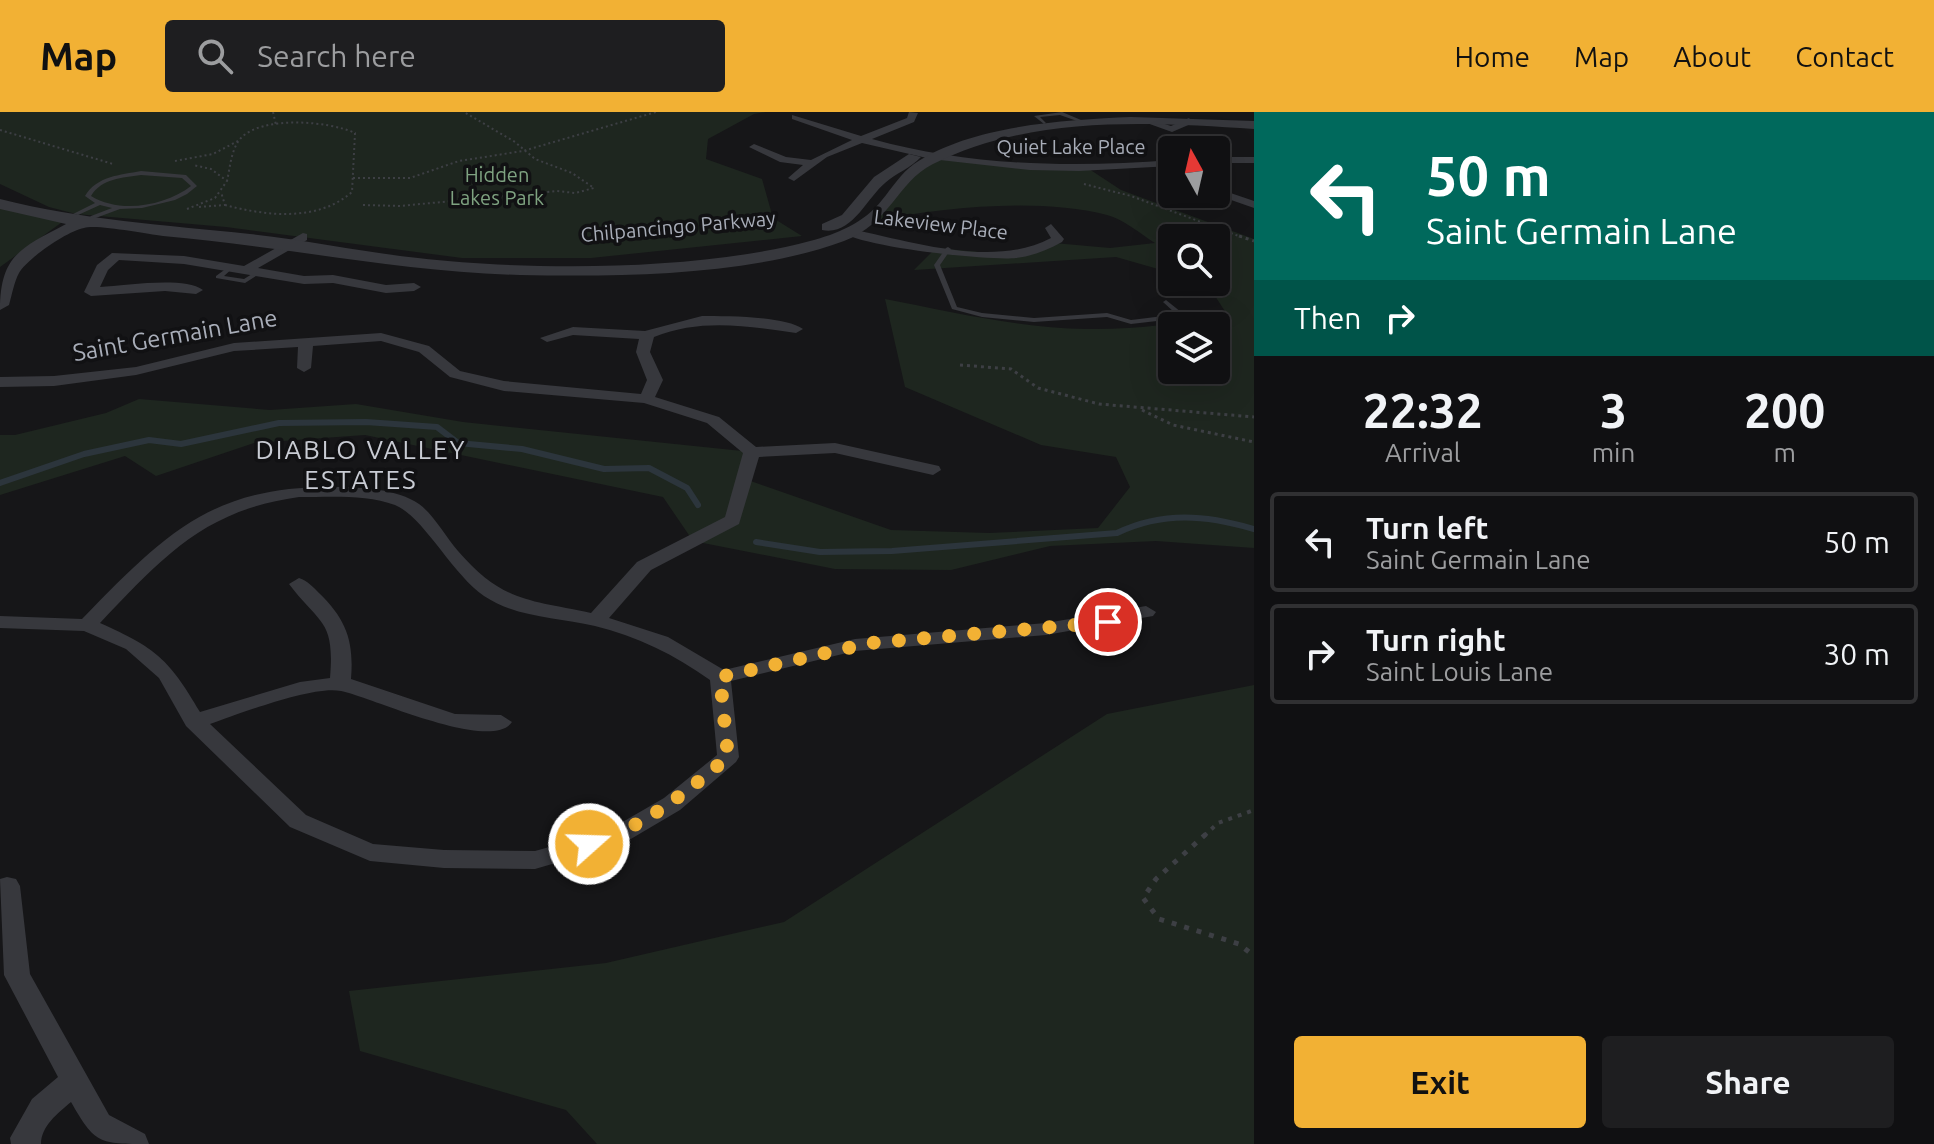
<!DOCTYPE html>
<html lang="en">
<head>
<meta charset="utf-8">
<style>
  :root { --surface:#101012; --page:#1e1e20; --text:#f1f3f6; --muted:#9c9d9f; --line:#303032; --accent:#f2b134 }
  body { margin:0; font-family:Ubuntu,sans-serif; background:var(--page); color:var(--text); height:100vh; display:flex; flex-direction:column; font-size:30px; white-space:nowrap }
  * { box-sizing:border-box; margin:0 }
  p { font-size:26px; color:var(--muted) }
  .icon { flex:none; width:44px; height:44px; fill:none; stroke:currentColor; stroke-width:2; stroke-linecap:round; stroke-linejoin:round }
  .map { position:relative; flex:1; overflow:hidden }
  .drawer { display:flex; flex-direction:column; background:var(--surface); width:680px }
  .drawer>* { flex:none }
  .hud { background:#00695c; color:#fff; overflow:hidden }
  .needle { width:52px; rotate:352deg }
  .buttons { position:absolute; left:1158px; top:24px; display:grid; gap:16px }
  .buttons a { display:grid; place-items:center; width:72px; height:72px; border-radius:8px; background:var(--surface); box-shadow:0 8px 32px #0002,0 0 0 2px var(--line); font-size:40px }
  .pin { position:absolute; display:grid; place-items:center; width:68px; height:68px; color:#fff; margin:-34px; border:4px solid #fff; border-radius:50%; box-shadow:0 2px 8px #0007 }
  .me { position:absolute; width:88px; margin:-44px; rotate:70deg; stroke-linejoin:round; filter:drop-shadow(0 0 6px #0008) }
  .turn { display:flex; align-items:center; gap:28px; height:168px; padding:0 40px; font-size:36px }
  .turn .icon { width:104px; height:104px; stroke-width:2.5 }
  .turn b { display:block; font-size:56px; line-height:68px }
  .then { display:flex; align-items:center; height:76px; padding:0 40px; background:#0003; gap:16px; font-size:30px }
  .eta { display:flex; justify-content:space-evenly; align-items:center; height:136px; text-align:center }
  .eta b { font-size:48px; font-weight:700; line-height:56px }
  .cta { display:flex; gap:16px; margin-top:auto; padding:16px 40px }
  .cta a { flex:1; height:92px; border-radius:8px; background:var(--accent); color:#111; font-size:32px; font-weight:700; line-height:92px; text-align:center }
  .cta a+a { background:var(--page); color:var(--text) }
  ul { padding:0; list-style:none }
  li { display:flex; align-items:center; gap:24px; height:100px; margin:0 16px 12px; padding:0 24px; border:4px solid var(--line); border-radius:8px }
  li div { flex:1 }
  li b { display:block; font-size:30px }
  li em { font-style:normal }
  header { display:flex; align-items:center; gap:48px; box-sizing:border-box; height:112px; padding:0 40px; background:var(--accent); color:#111 }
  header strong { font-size:38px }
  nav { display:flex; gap:44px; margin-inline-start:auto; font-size:28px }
  .search { width:560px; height:72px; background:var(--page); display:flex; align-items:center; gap:20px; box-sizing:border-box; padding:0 28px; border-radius:8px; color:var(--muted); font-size:30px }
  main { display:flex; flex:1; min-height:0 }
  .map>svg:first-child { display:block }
  .green { fill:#1e261f; fill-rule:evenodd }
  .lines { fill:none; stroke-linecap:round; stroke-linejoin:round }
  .stream { stroke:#2c353c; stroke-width:6 }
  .path-far3 { stroke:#3d3f44; stroke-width:2; stroke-dasharray:2 3; stroke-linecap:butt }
  .path-far2 { stroke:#3d3f44; stroke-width:3; stroke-dasharray:3 4; stroke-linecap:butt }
  .path-far1 { stroke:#3d3f44; stroke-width:4; stroke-dasharray:4 6; stroke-linecap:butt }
  .path { stroke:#3d3f44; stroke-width:5; stroke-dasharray:5 8; stroke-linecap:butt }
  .service { fill:#37383d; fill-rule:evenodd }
  .minor { fill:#37383d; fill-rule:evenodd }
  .tertiary { fill:#37383d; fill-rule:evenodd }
  .route { stroke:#f2b134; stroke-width:14; stroke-dasharray:0 25.2 }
  .labels { text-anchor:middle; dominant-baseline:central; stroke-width:7; stroke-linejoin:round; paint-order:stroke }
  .far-street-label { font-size:20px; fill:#a8adb8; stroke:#111113 }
  .far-park-label { font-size:20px; fill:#7fa381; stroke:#111113 }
  .street-label { font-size:24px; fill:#a8adb8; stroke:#111113 }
  .neighbourhood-label { font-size:26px; letter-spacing:2px; fill:#c9ccd4; stroke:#111113 }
</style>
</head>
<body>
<header>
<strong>Map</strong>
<div class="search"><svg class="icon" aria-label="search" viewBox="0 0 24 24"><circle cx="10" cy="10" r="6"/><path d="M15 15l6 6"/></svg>Search here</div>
<nav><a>Home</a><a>Map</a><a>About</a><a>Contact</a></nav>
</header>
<main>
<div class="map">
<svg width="1254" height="1032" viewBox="0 0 1254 1032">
  <rect width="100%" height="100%" fill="#161618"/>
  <!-- green -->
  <path class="green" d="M0,0H766L754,2L708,27L706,47L762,67L773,106L802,124L591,146H462L226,115L76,102L49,95L0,72Z
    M941,44L997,54L1086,55L1121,78L1254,127V436L1156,429L1050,434L951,458L835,457L693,429L663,385L365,323L254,331L156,364L125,344L0,383V323H15L106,301L139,287L270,298L356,292L463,310L752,340L745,367L891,418L989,421L1098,416L1130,375L1116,345L1041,333L905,275L885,187C952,200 1019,216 1086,217C1134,218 1181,211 1228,204L1206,170H1216V126H1172V161L1116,145L914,158L936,136L1001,142L1054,131L1110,136L1155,131C1141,122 1123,107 1107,103C1036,85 943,96 871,109L907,62ZM1172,214H1216V258H1172Z
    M0,92L65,108L0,155Z
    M1254,573V1032H597L566,998L360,939L349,879L606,851L784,810L1107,602Z"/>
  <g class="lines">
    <!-- stream -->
    <path class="stream" d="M0,371L84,342L149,328L181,332L279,311L366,310L437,315L458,331L522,337L604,357L649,356L687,376L698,393
      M756,430L820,440L892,439L1117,421C1163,399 1206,403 1254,417"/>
    <!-- path-far3 -->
    <path class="path-far3" d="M273,0L276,13
      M0,18L113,52
      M175,49L213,42L238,29
      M353,66H410L459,49L523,39L656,0
      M1084,72L1131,84L1244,126
      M225,93C266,104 318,110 352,80L355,21C329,9 261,3 240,27C231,38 230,56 227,69
      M363,93L400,94L557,79L575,81L594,76L572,61L535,47L515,30L464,0
      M199,95L225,93L221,80
      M187,97L215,86L227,69L211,57L193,53"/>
    <!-- path-far2 -->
    <path class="path-far2" d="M1239,124L1254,129
      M960,253L1011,257L1038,276L1099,292L1254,305
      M1142,298L1173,313L1254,330"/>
    <!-- path-far1 -->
    <path class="path-far1" d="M1204,724L1218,711L1254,698"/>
    <!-- path -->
    <path class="path" d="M1206,722L1156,767L1143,786L1159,807L1239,832L1254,844"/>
    <!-- service -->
    <path class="service" d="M1062,0L1081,8L1077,9L1060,3L1040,5L1046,11L1044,12L1034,4Z
      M141,59L186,63L197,74L187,82L175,88L142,96L120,97L93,107L90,105L91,104L112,96L100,93L78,103L73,102L95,91L85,84C97,64 120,63 141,59ZM141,63L182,66L191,74C165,94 120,102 91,84C102,66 122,66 141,63Z
      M948,135L951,137L940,153L957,195L982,201L1034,206L1107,201L1131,208L1172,203L1174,200L1163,190L1166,188L1181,200L1174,207L1131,212L1107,205L1034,210L982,205L952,197L934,153L946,136Z
      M231,153L234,155L224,164L244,167L257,159L262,160L245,171L216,166V164Z"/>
    <!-- minor -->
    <path class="minor" d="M909,0L918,1L914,10L872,27C969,54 1072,56 1172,48V54L1079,59L1030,58L931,47L862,31L827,45L794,69L788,66L803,53L780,50L749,35L754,32L786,45L811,48L852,28L792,7V3L861,24L907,6Z
      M1189,6L1193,11L1172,20L1144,10L1149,7L1171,14Z
      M1216,45H1254V51H1216Z
      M1216,76L1254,89V96L1214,82Z
      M1051,112L1064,127L1062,130C1047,138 1033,144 1016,146C988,149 864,135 844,121L850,117C911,129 993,157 1051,126L1045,116Z
      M303,121L307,122V128L258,156L304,164L333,163L386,173L414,171L421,175L414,179L386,181L333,171L304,172L184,152L119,148L108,158L100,175C125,174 183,164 203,178L196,182L165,179L91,184L84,180L97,153L112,141L184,144L244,154Z
      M702,204C726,204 785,204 803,217L796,221C747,214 701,206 654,225L650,240L663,268L655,285L719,305L756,335L835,331L939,354L941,358L933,363L835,341L759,345L739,412L651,458L609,506L668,525L724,558L855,527L1046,511L1146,494L1156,500L1153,504L1046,523L855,539L731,569L739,645L736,650L680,698L624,731L535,757L444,756L370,749L290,715L186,614L159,566L126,537L84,519L0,516V504L82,507C164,423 211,373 336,375C362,375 397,377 419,392C434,403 445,424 458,439C502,490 529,488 591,501L637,450L725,405L743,341L707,311L644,291L504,279L450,265L419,240L381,229L313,234L311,256L304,260L297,256L298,235L234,239L136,263L54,274L0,275V265L54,264L136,255L234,231L381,221L429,234L460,259L504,269L641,282L647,268L636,240L639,227L573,223L547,230L540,226L573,215L645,219ZM299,385C329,385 366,382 395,393C423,404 452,462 484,484C517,506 557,505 595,514C637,524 675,543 710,568L717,643L664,686L607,719L535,739L444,738L373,732L306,703L210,612C239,602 313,573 341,579C371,585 491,641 512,610L501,603L455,602L351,567C354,530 347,508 319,481C313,475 308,469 299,466L289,472C320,513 335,507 330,566L300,570L200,600C169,547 156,536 100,511C163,445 204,398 299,385Z
      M7,765L16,767L20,774L30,862L109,1003L145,1022L149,1032C99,1032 95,1032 71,990C58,1001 41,1014 41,1032H11L10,1026L32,987L58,965L4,863L0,767Z"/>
    <!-- tertiary -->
    <path class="tertiary" d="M1131,5L1254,9V17C1149,10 1030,3 933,52C896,71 891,111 844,129C749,164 621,165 520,163C400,160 282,134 163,124C145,122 97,112 84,116C67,119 27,147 19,161C14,170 12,183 9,193L0,198C0,143 21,136 66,112L0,97V87C83,108 164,113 250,122C306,128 362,140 418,146C532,159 698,159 810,129C837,122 864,111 882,88C892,76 901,61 914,52C971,13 1064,8 1131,5Z
      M909,42L921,45C911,56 896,61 885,71C866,87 852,124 822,118V112L842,103L874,65Z"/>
  </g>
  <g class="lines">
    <!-- route -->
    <path class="route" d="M589,732C643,716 685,681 728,645L720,565L870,531L1108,510"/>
  </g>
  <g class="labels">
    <!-- far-street labels -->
    <g class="far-street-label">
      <text x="1071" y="34">Quiet Lake Place</text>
      <text transform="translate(941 112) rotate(7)">Lakeview Place</text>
      <text transform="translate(678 114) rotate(-5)">Chilpancingo Parkway</text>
    </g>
    <!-- far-park labels -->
    <g class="far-park-label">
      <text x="497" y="62">Hidden<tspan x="497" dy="23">Lakes Park</tspan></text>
    </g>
    <!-- street labels -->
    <g class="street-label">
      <text transform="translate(175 223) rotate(-10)">Saint Germain Lane</text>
    </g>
    <!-- neighbourhood labels -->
    <g class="neighbourhood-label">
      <text x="361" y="337">DIABLO VALLEY<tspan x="361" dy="30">ESTATES</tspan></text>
    </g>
  </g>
</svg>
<div class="buttons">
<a><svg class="needle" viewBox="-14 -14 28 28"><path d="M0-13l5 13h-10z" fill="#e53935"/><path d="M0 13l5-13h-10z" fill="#9c9d9f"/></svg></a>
<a><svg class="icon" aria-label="search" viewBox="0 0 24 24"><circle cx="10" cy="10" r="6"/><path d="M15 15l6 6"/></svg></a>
<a><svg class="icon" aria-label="layers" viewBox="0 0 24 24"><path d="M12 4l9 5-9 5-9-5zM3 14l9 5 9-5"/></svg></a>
</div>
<div class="pin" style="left:1108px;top:510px;background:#d93025"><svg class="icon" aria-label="arrive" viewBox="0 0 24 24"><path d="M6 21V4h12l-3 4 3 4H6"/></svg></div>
<svg class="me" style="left:589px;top:732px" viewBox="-20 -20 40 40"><circle r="17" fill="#f2b134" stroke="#fff" stroke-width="3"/><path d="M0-11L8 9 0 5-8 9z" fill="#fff"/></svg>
</div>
<section class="drawer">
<div class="hud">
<div class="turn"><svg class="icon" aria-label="left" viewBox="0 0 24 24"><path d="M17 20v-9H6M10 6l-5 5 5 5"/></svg><div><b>50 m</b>Saint Germain Lane</div></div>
<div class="then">Then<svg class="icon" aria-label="right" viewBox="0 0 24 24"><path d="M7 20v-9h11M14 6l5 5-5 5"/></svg></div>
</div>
<div class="eta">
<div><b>22:32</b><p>Arrival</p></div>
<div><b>3</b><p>min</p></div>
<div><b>200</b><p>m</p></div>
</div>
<ul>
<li><svg class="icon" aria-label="left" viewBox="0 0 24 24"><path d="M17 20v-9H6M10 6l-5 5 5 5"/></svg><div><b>Turn left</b><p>Saint Germain Lane</p></div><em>50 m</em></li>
<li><svg class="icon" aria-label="right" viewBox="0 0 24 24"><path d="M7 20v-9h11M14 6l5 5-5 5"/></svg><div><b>Turn right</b><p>Saint Louis Lane</p></div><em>30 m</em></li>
</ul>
<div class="cta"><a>Exit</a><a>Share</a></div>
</section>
</main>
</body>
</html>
